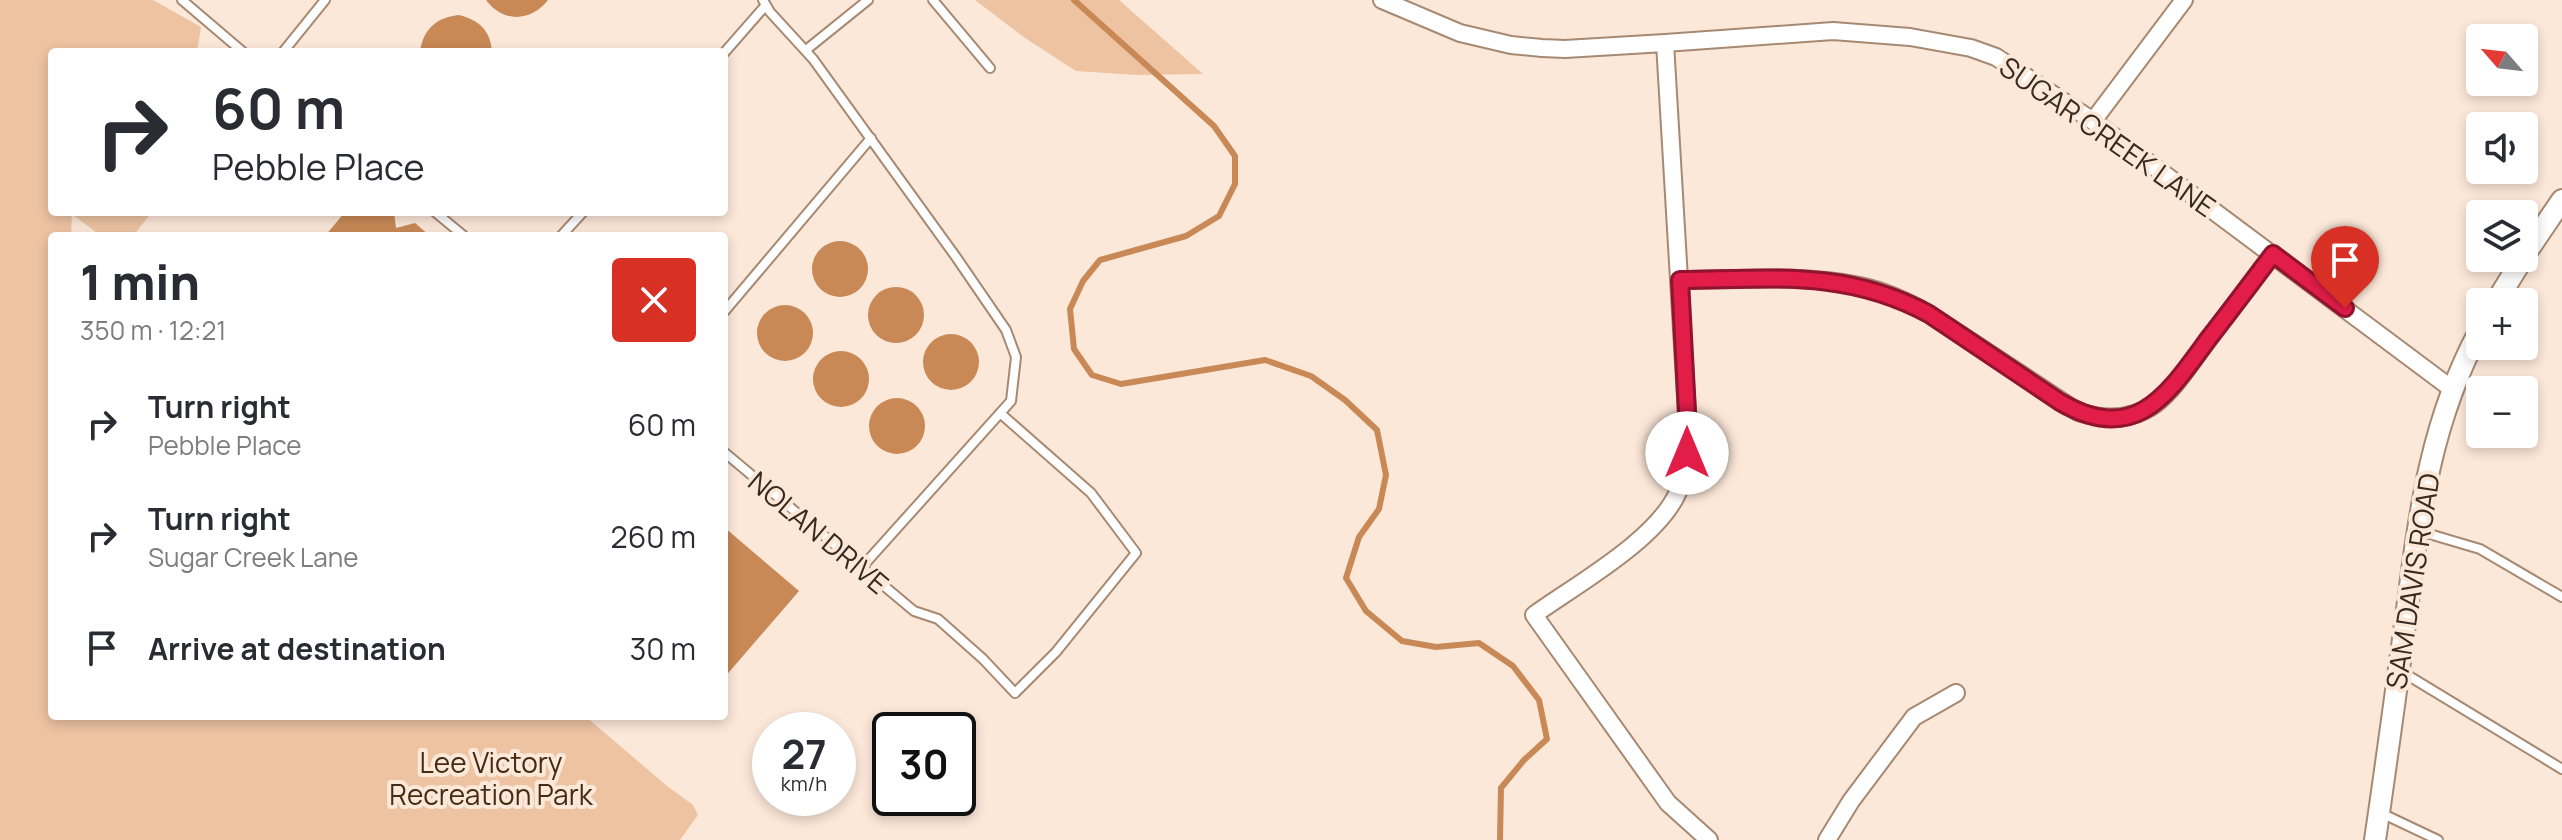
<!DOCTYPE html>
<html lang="en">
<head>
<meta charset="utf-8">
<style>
  :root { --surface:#fff; --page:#f2f2f3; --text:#2b2b33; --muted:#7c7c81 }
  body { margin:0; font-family:Manrope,sans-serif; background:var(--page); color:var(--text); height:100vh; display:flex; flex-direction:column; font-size:30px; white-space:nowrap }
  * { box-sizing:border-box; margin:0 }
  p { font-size:26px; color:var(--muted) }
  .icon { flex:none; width:44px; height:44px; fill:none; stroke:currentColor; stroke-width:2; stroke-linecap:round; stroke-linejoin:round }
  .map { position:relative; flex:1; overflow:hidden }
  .details { position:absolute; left:48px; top:232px; width:680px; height:488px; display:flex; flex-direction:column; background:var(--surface); border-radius:8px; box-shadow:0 4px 12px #0003 }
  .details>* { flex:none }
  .top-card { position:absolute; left:48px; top:48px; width:680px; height:168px; border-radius:8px; box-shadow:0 4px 12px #0003; background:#fff; color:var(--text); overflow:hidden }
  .needle { width:52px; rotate:298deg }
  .tools { position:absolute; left:2466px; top:24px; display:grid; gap:16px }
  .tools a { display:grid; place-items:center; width:72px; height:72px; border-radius:8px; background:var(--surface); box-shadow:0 4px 12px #0003; font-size:40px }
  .speed { position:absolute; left:752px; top:712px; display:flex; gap:16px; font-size:40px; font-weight:700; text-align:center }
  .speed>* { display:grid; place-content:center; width:104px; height:104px; border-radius:50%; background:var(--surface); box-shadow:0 4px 12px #0003; line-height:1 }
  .speed small { font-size:20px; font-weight:400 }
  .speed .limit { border:4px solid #111; border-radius:12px; background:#fff; color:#111 }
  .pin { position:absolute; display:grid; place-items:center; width:68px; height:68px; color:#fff; margin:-82px -34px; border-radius:50% 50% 50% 0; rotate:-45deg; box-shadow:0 0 8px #0007 }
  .pin .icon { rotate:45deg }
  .me { position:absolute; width:88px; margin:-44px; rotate:0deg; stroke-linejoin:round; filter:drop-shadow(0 0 6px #0008) }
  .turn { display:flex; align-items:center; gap:28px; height:168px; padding:0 32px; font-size:36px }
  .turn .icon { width:104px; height:104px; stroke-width:2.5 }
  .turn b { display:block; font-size:56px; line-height:68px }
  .round { display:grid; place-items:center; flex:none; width:84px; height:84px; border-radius:8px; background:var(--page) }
  .summary { display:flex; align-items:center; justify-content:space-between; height:136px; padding:0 32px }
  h1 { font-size:48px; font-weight:800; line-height:60px }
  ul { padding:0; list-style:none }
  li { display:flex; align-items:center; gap:24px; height:112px; padding:0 32px }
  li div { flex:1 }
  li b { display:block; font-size:30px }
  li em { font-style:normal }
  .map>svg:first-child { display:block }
  .green { fill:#edc3a2 }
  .water { fill:#c88956 }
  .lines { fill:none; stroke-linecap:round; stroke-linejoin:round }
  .stream { stroke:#c88956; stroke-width:6 }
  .service-casing { stroke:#a78972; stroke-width:12 }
  .minor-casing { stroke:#a78972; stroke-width:20 }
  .tertiary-casing { stroke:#a78972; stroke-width:24 }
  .service { stroke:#fff; stroke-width:8 }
  .minor { stroke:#fff; stroke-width:16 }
  .tertiary { stroke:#fff; stroke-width:20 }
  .route-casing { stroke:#92132f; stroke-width:20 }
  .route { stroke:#e11d48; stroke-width:14 }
  .labels { text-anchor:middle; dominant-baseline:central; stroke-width:8; stroke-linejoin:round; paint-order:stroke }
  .street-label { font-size:28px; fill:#372b21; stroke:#fce8d9 }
  .park-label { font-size:28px; fill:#462b14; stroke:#fce8d9 }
</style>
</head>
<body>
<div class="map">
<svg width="2562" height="840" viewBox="0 0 2562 840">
  <rect width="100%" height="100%" fill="#fce8d9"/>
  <!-- green -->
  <path class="green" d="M0,0H153L201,27L197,52H52V212H152L133,236H101L72,214L71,236H52V716H585L667,786L693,805L698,815L680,840H0Z
    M975,0H1119L1203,74L1137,75L1076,71L1025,38Z"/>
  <!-- water -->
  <path class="water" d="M486,0H548C531,22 503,23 486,0Z
    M459,15C479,20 491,31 492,52H420C423,29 437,17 459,15Z
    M345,212H394L396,228L415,223L430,236H325Z
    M812 269a28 28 0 1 1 56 0a28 28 0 1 1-56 0Z
    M868 315a28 28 0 1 1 56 0a28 28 0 1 1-56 0Z
    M757 333a28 28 0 1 1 56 0a28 28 0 1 1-56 0Z
    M923 362a28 28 0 1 1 56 0a28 28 0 1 1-56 0Z
    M813 379a28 28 0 1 1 56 0a28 28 0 1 1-56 0Z
    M869 426a28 28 0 1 1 56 0a28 28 0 1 1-56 0Z
    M724,527L799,591L724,678Z"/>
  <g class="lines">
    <!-- stream -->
    <path class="stream" d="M1074,0L1214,126L1235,156V184L1219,216L1186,236L1100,260L1083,281L1070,309L1074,349L1092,375L1121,384L1265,360L1311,376L1345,400L1377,430L1386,475L1379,509L1359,537L1346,578L1366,611L1402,641L1436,647L1479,643L1513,666L1539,700L1547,739L1524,760L1501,788L1500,840"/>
    <!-- service casing -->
    <g class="service-casing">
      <path id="service" d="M182,0L243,52
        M763,0L770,12L813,59L956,257L1006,330L1016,357L1011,401L862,567
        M933,0L990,68
        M806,50L868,0
        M283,52L325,0
        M724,53L766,5
        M435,212L464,236
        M561,236L583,212
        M724,312L871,138
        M724,452L914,611L938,619L983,659L1015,693L1056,652L1136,553L1091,493L1000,413
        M2419,531L2480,549L2562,597
        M2399,670L2562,769
        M2381,813L2438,840"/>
    </g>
    <!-- minor casing -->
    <g class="minor-casing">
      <path id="minor" d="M1382,0L1460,33L1511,45L1542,48L1565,49L1665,43L1833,31L1910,37L1971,48L1996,57L2093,121L2452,389
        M1665,43L1688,431C1687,452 1687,473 1678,492C1657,540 1577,584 1534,615L1668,803L1709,840
        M2093,121L2184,0
        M1680,280C1740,280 1802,274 1860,286C1884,291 1908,302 1929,314L2078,412C2104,420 2131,421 2155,404C2172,391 2186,370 2199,352C2223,320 2248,287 2273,254
        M1827,840L1851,801L1914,717L1956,693"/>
    </g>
    <!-- tertiary casing -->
    <g class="tertiary-casing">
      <path id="tertiary" d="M2524,256L2562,200
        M2496,302L2523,258
        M2375,840C2386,766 2396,691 2406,617C2419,516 2430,422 2480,330"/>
    </g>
    <!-- service -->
    <use href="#service" class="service"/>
    <!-- minor -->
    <use href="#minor" class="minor"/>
    <!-- tertiary -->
    <use href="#tertiary" class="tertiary"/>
  </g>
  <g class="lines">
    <!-- route casing -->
    <g class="route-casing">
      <path id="route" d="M1687,453L1688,431L1680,280C1771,279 1846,269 1929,314L2060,402C2136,446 2167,395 2209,338C2231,310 2252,282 2273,254L2345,308"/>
    </g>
    <!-- route -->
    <use href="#route" class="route"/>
  </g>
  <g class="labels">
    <!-- street labels -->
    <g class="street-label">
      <text transform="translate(2108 136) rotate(35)">SUGAR CREEK LANE</text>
      <text transform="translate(819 532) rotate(40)">NOLAN DRIVE</text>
      <text transform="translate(2412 581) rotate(-81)">SAM DAVIS ROAD</text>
    </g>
    <!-- park labels -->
    <g class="park-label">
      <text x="491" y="762">Lee Victory<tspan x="491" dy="32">Recreation Park</tspan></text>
    </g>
  </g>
</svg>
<div class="tools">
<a><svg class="needle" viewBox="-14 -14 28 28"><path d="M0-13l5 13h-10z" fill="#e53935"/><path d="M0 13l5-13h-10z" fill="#7c7c81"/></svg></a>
<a><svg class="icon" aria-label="sound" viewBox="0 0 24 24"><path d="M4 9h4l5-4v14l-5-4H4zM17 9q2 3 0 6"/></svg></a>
<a><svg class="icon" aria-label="layers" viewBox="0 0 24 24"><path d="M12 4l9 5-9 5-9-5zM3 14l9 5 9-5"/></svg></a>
<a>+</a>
<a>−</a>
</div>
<div class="speed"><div>27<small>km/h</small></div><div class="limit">30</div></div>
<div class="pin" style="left:2345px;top:308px;background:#d93025"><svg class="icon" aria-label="arrive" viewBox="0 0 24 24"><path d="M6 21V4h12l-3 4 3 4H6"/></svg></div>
<svg class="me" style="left:1687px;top:453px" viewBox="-20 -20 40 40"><circle r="19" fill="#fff"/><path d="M0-13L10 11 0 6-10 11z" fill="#e11d48"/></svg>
<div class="top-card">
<div class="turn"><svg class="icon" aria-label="right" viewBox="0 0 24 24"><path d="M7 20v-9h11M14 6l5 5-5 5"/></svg><div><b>60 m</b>Pebble Place</div></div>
</div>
<section class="details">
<div class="summary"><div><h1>1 min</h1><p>350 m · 12:21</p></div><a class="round" style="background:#d93025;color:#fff"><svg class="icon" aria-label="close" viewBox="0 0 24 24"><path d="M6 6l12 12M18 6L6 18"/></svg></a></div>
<ul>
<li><svg class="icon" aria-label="right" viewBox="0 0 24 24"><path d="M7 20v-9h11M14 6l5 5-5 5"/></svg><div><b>Turn right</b><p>Pebble Place</p></div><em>60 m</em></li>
<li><svg class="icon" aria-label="right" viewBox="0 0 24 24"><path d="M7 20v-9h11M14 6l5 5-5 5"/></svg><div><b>Turn right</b><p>Sugar Creek Lane</p></div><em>260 m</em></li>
<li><svg class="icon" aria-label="arrive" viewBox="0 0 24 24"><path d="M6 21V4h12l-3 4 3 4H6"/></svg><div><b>Arrive at destination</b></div><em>30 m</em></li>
</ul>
</section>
</div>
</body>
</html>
